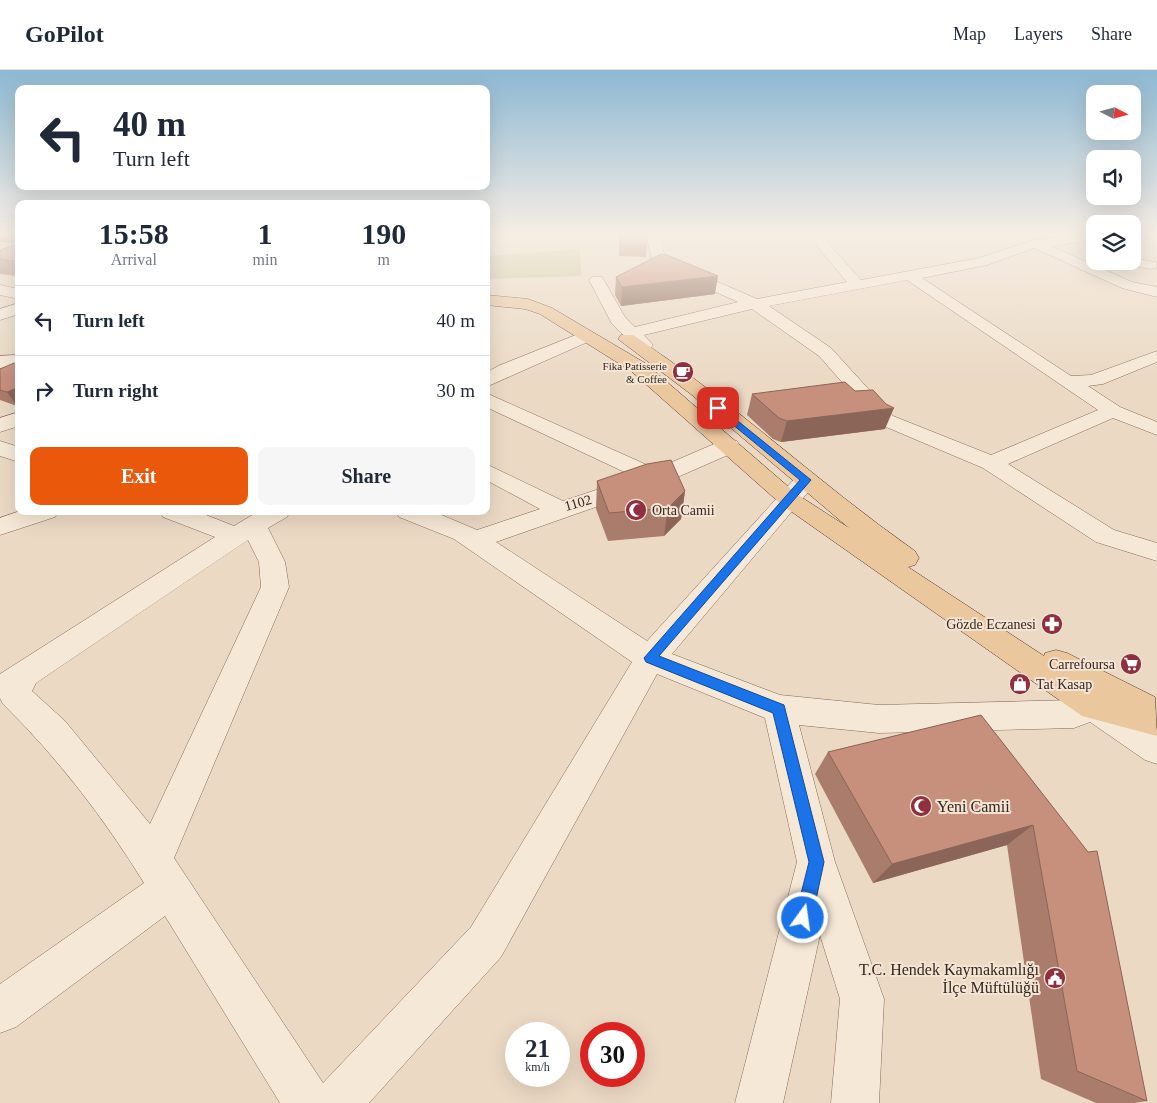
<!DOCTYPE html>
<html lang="en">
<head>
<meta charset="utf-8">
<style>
  :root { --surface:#fff; --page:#f6f6f7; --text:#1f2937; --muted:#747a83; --line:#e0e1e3; --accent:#ea580c }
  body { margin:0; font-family:Georgia,serif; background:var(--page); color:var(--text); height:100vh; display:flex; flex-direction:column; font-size:19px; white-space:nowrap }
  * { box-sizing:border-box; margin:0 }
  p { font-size:16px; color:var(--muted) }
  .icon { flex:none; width:28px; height:28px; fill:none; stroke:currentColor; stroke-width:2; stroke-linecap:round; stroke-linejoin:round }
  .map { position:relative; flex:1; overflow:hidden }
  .side { position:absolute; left:15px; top:130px; width:475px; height:315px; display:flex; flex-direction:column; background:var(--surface); border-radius:10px; box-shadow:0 5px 20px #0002 }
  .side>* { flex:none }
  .hud { position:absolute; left:15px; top:15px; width:475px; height:105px; border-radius:10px; box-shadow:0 5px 20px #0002; background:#fff; color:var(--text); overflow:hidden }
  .needle { width:32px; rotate:96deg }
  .controls { position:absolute; left:1086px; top:15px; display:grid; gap:10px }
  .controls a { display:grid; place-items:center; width:55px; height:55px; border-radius:10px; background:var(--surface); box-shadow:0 5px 20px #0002; font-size:25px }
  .speed { position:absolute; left:505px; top:952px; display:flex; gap:10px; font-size:25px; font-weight:700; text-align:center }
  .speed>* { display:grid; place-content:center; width:65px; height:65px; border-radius:50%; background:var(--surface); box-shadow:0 5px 20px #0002; line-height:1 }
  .speed small { font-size:12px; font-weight:400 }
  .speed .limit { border:8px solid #d22; background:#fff; color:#111 }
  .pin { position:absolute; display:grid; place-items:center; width:42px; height:42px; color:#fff; margin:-21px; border-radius:10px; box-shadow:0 2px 8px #0006 }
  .me { position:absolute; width:55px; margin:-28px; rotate:14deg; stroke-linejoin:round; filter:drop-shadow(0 0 4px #0008) }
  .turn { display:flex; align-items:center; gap:18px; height:105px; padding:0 15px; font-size:22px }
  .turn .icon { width:65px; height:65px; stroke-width:2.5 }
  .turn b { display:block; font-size:35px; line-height:42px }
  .eta { display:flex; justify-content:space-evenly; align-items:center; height:85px; text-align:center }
  .eta b { font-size:30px; font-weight:700; line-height:35px }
  .cta { display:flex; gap:10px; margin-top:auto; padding:10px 15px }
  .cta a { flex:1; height:58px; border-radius:10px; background:var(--accent); color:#fff; font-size:20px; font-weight:700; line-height:58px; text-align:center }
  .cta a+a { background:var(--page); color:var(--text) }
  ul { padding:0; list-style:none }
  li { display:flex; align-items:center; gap:15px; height:70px; padding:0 15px; border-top:1px solid var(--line) }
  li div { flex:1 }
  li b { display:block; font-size:19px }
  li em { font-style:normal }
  header { display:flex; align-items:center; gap:30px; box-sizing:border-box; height:70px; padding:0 25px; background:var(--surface); border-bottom:1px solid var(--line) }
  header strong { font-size:24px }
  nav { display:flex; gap:28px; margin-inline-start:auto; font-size:18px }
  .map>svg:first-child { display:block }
  .green { fill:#c8c698 }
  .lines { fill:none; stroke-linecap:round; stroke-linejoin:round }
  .minor-casing { stroke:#846b5c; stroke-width:1 }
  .major-casing { stroke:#523a30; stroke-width:1 }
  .minor { fill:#f6e8d6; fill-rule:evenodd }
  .major { fill:#ebc79e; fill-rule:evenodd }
  .wall { fill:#aa7c6b }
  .shaded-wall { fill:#8b6557 }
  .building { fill:#c6907c; stroke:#8b6557 }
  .route { fill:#1a73e8; stroke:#114b97 }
  .labels { text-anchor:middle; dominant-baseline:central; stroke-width:4; stroke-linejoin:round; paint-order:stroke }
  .far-poi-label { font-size:11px; fill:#35261f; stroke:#f3e4d3; text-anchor:end }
  .street-label { font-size:14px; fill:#35261f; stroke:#f3e4d3 }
  .poi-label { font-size:14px; fill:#35261f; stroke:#f3e4d3; text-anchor:start }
  .near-poi-label { font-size:16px; fill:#35261f; stroke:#f3e4d3; text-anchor:start }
</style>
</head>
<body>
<header>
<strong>GoPilot</strong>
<nav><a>Map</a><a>Layers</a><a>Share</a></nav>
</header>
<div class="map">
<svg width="1157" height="1033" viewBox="0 0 1157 1033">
  <rect width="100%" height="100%" fill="#ebd9c4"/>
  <!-- green -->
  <path class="green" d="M580,179L581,206L486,209V186Z"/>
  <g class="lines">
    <!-- minor casing -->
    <g class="minor-casing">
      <path id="minor" d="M646,163H660L665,189L757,229L847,212L806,163H819L861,210L979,188L1034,170L1095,163V170L1051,176L1132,212L1157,217V227L1122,218L1034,178L987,195L922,208L1071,306L1091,305L1157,281V292L1103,314L1088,316L1120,337L1157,352V365L1113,348L1008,394L1114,460L1157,473V491L1096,472L983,398L879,354L819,286L752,239L644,265L653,275L650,279H638L612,254L589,210L592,207H602L625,247L635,257L738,232L653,194ZM907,210L1098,340L991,385L893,346L831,278L769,236Z
        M1132,188L1156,192L1157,197L1151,199L1121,194L1119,191H1132Z
        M0,215L19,219V229L0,225Z
        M19,233V244L0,250V239Z
        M586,261L592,262L595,266L592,270L486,317V303L498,296Z
        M19,285V297L0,298V286Z
        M486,323L656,399L721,371L729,369L737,371L740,376L737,381L664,413L496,472L647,571L798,405L806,403L814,405L818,410L814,415L672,584L780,625L879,635L1073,630L1093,622L1104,626L1157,660V694L1145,690L1090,652L1074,658L879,663L799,655L835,792L884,929L879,1033H831L840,929L820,865L783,1033H735L797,792L765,648L657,604L501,887L369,1033H280L165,846L16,957L0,963V914L144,813C104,748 57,687 3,634L0,628V604L215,467L163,447L160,441H196L234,456L259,441H290L287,447L268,458L285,492L289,517L174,788L323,1013L471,857L632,592L454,469L399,447L396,441H432L477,460L540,439L486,410V394L563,431L635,407L486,337ZM248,470L259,492L261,517L150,754L65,651L32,621L36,613Z
        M19,342V356L0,362V348Z
        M0,371L19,377V392L0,386Z
        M20,441H58L55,447L0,465V448Z"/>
    </g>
    <!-- major casing -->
    <g class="major-casing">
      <path id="major" d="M486,225L528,229L552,238L645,293L798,425L849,458L692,325L618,269L621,265H633C732,331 818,413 915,481L919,488L915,495L908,497L1044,586L1045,583L1056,580L1067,583L1155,627L1157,666L1082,646L782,435L631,301L540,244L525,239L486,235Z"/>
    </g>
    <!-- minor -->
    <use href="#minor" class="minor"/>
    <!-- major -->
    <use href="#major" class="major"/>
  </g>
  <!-- wall -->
  <path class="wall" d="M0,163H19V206L0,204V180L17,173L0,172Z
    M619,163L647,175L646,187L619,186Z
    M616,207L715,224L621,236L615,225Z
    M19,295V336H17L0,330V299Z
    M752,324L885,359L781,372L773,369L747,345Z
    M597,411L685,421L681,449L664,466L608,471L596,439Z
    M981,645L1088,782L1147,1031L1134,1033H1096L1041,1009L1007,775L873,813L815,704L828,682Z"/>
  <!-- shaded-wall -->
  <path class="shaded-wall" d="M718,206L715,224L621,236L622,217Z
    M19,317V336H17L7,322Z
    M894,338L885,359L781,372L787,351Z
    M685,421L681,449L664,466L668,438Z
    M1033,755L1007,775L873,813L892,794Z"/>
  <!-- building -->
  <path class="building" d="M620,163H646L647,175H620Z
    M19,173V192L0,189V180Z
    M661,184L667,185L718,206L622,217L616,207Z
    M14,293L19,295V317L7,322L0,320V299Z
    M845,312L855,321L873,320L886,334L894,338L787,351L779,348L752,324Z
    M671,390L685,421L668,438L609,443L597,411L647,394Z
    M981,645L1088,782L1097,781L1147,1031L1077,1001L1033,755L892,794L828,682Z"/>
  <!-- sky -->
  <linearGradient id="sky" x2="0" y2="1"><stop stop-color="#8db8d3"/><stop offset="0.53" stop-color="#f6eee4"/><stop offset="1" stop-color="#f6eee4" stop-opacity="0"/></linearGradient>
  <rect width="1157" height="308" fill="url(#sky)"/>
  <!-- route -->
  <path class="route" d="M718,335L811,410L659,586L784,635L824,792L812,848L809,853L803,856L797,853L795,848L809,792L773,643L646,592L644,588L800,410L715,340L714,338Z"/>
  <!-- icons -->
  <defs>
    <g id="cafe-disc" transform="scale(1.125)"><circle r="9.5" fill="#8e303f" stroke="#f3e4d3"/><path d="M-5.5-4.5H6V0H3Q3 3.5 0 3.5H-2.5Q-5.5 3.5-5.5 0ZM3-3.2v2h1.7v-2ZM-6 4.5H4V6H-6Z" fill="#fff"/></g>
    <g id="mosque-disc" transform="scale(1.125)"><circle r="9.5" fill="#8e303f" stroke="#f3e4d3"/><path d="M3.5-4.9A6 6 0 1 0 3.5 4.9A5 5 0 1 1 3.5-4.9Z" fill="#fff"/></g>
    <g id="pharmacy-disc" transform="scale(1.125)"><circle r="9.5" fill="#8e303f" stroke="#f3e4d3"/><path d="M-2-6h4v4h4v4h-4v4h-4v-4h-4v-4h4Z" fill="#fff"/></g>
    <g id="supermarket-disc" transform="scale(1.125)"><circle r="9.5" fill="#8e303f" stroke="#f3e4d3"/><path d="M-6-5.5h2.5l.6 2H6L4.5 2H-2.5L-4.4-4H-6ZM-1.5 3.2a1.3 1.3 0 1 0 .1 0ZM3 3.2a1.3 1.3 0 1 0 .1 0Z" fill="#fff"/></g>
    <g id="shop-disc" transform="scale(1.125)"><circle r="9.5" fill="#8e303f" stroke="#f3e4d3"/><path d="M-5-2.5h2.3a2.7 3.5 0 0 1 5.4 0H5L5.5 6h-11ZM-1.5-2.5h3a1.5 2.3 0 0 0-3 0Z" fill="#fff"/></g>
    <g id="civic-disc" transform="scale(1.125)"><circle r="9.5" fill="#8e303f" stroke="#f3e4d3"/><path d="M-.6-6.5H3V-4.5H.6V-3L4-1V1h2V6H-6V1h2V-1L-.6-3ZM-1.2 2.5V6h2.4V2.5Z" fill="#fff"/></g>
  </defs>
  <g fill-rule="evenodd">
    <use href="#cafe-disc" x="683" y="302"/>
    <use href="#mosque-disc" x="636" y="440"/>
    <use href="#pharmacy-disc" x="1052" y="554"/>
    <use href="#supermarket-disc" x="1131" y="594"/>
    <use href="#shop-disc" x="1020" y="614"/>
    <use href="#mosque-disc" x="921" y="736"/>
    <use href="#civic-disc" x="1055" y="908"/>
  </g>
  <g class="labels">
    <!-- far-poi labels -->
    <g class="far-poi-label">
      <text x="667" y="296">Fika Patisserie<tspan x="667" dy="13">&amp; Coffee</tspan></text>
    </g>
    <!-- street labels -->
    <g class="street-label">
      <text transform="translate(578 433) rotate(-16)">1102</text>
    </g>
    <!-- poi labels -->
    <g class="poi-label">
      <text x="652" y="440">Orta Camii</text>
      <text x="1036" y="554" text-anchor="end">Gözde Eczanesi</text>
      <text x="1115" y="594" text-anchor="end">Carrefoursa</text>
      <text x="1036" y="614">Tat Kasap</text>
    </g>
    <!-- near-poi labels -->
    <g class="near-poi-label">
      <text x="937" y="736">Yeni Camii</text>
      <text x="1039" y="899" text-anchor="end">T.C. Hendek Kaymakamlığı<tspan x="1039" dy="18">İlçe Müftülüğü</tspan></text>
    </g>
  </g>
</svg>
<div class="controls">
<a><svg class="needle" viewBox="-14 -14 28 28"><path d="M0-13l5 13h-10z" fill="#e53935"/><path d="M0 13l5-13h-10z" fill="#747a83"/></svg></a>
<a><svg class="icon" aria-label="sound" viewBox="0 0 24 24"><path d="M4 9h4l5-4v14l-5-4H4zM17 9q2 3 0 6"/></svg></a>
<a><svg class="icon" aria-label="layers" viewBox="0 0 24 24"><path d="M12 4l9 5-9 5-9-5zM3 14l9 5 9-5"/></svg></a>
</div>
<div class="speed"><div>21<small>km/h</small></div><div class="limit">30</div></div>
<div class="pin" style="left:718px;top:338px;background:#d93025"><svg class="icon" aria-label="arrive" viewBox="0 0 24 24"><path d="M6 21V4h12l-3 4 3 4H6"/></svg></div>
<svg class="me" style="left:803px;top:848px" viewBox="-20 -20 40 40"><circle r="17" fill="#1a73e8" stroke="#fff" stroke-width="3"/><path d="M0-11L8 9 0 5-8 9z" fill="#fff"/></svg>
<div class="hud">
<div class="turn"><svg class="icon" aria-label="left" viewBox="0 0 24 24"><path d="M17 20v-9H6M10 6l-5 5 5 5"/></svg><div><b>40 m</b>Turn left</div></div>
</div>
<section class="side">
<div class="eta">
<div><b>15:58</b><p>Arrival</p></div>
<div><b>1</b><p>min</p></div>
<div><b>190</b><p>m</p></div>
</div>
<ul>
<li><svg class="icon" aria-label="left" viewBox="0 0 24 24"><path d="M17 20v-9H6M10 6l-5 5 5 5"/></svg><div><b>Turn left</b></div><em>40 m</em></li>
<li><svg class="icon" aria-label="right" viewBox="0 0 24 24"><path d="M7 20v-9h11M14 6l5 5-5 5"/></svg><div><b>Turn right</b></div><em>30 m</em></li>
</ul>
<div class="cta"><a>Exit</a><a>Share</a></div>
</section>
</div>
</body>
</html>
